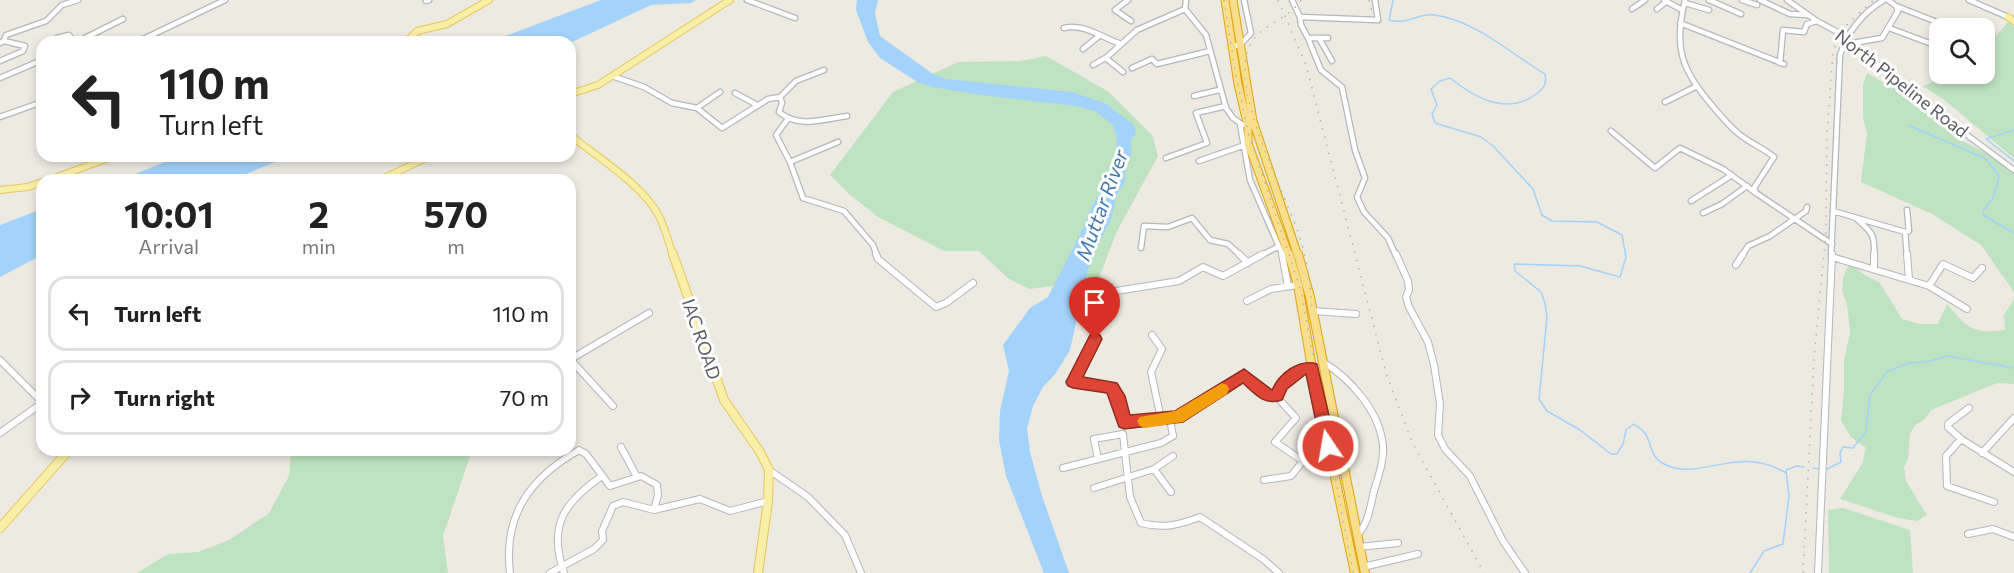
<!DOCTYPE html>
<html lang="en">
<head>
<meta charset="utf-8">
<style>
  :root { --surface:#fff; --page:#f2f2f2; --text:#222; --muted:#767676; --line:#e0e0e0 }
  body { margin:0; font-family:Commissioner,sans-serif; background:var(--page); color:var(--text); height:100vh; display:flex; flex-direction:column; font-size:22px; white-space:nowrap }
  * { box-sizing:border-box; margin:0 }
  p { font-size:20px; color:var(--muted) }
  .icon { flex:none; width:33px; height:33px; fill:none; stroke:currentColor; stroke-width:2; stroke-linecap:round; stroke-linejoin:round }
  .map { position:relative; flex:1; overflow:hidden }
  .side { position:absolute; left:36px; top:174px; width:540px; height:282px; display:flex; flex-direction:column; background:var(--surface); border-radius:18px; box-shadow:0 3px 9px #0003 }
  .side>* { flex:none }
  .banner { position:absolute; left:36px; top:36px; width:540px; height:126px; border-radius:18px; box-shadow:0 3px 9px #0003; background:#fff; color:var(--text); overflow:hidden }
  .tools { position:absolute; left:1929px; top:18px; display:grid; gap:12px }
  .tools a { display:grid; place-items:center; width:66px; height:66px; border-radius:12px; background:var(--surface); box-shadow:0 3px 9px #0003; font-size:30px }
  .pin { position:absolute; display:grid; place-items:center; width:51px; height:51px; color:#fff; margin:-62px -26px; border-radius:50% 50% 50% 0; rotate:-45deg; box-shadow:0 0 6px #0007 }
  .pin .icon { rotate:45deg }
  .me { position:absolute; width:66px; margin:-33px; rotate:348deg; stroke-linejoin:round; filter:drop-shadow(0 0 4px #0008) }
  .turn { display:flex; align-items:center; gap:21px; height:126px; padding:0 24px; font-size:27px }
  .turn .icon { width:78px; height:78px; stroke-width:2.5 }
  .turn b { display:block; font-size:42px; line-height:51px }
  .eta { display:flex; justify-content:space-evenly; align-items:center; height:102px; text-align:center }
  .eta b { font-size:36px; font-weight:700; line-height:42px }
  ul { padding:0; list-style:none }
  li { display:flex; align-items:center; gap:18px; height:75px; margin:0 12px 9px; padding:0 12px; border:3px solid var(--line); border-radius:18px }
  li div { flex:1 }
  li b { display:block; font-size:22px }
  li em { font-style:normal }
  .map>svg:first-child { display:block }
  .green { fill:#bfe3c0 }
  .water { fill:#a3d2fa }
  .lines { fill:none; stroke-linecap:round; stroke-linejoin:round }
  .stream { stroke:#a3d2fa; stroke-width:1.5 }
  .minor-far1-casing { stroke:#b4b7bb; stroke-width:7 }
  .minor-casing { stroke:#b4b7bb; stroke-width:8 }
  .major-far1-casing { stroke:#e9c55d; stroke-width:8 }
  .major-casing { stroke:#e9c55d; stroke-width:10 }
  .highway-far1-casing { stroke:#e2a40c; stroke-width:9 }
  .highway-casing { stroke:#e2a40c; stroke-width:10 }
  .minor-far1 { stroke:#fff; stroke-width:4.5 }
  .minor { stroke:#fff; stroke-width:6 }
  .major-far1 { stroke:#faefa8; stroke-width:6 }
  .major { stroke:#faefa8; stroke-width:8 }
  .highway-far1 { stroke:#f7df8e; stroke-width:7 }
  .highway { stroke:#f7df8e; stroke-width:8 }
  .rail { stroke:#b2b3b3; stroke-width:1.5; stroke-dasharray:1.5 7; stroke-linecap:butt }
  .route { fill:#df4534; stroke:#912d22; stroke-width:1.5 }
  .slow { fill:#f59e0b }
  .labels { text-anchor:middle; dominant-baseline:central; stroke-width:6; stroke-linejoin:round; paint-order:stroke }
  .street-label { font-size:18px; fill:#5a5d62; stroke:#fff }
  .water-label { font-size:20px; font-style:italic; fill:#4579b3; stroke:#fff }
</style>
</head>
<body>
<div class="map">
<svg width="2014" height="573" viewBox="0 0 2014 573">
  <rect width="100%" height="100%" fill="#eceae1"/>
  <!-- green -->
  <path class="green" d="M2008,22L2014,26V158L1943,99L1922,86L1955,74H1984L1985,49Z
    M1046,56L1109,92L1152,135L1158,156L1117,231L1098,280L1029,289L1009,279L979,251H944L878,217L849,194L830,175L893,92L958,62L1020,61Z
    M1867,73L1891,87L1912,94L1949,121L1952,134C1972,148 1994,155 2014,170V292L1981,245L1932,214L1861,182L1867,133L1863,118V85Z
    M1850,263L1863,274L1880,283L1902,319L1920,324H1938L1947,304C1968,328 1973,334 2005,330L2004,315L2014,299V384L1997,383L1931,410L1925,419L1915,425L1910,434L1908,459L1904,467L1906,481L1927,515L1917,521L1898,518L1840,499L1862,464L1866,448L1851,437L1841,421L1844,389V360L1850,333L1847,304L1842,291L1843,277Z
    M273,450H472L443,536L448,573H137L168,554L198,552L229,540L269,513L289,476L291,453Z
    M1843,508L1910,530L1913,573H1829L1828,510Z"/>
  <!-- water -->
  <path class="water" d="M601,0H696L691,3L651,5L570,43L489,42Z
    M857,0H878L875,13L880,36L933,74L946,79L1072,92L1105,103L1134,125L1136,134L1130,141L1132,151L1125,170V182L1117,194L1111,220L1102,236L1087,273L1070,350L1056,373L1043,387L1033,406L1027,428L1030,452L1042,496L1069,573H1044L1006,476L999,440L1000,411L1009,371L1003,345L1030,308L1048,297L1083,228L1092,206L1104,186L1116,152L1117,138L1113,125L1095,111L1075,106L981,95L933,87L919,83L880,58L868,42L856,10Z
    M180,156H289L232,180H120Z
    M42,209V255L0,277V225Z"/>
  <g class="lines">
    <!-- stream -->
    <path class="stream" d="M1393,0L1389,20C1408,25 1418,13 1434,15C1475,20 1511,54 1545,74C1547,84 1544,88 1536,94C1507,116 1475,98 1450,78L1440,81L1431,89L1437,105L1432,114L1435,123L1481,137L1493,146L1533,189L1542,215L1552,221L1597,222L1622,235L1626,257L1620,277L1580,266L1514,264L1515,271L1541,292L1545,303L1547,317L1539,399L1547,411L1580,430L1611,454H1617L1623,444L1626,430L1634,424C1637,427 1643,430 1645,433C1652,444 1650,457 1664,464C1699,483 1737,443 1786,473
      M1908,125L1986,159L1999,176L1993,198L1983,211V215L2014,233
      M2014,130L1986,139L2014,161
      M1813,468L1820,469
      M1825,470L1841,462L1840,453L1843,447L1853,448L1866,432L1870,395L1887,372L1908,363L1926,362L1947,356L2014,368
      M1750,573L1764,551L1783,544L1789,496L1786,470L1797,466L1804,467"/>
    <!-- minor-far1 casing -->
    <g class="minor-far1-casing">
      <path id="minor-far1" d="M747,0L795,18
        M1128,0L1115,10L1131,21
        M1186,0L1185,9L1206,35L1226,108L1233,118L1243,125
        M1292,0L1300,17L1378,20L1375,0
        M1664,0L1682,10
        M1685,0C1674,45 1680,68 1710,103C1719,114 1728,125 1739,134C1750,143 1763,148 1774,157L1754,188L1756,193L1832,244
        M1709,0L1741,14
        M1742,0L1757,5
        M1760,0L1790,14L1808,15
        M1787,0L1817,21L1843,35L1912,94L2014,170
        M1969,0L2008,17
        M426,1L429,0
        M1685,3L1709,10
        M1896,6L1952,28
        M1632,9L1645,0
        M1657,9L1667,1
        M1300,17L1301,25L1308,38H1328
        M1680,23L1784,64
        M1064,28C1085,23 1102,38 1121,44
        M1889,28L1940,47
        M57,38L69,35L74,42
        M1308,38L1321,70L1342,87L1355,150L1365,178L1357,197L1364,212L1388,238L1396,256
        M1319,38L1332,61
        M4,41L6,35L46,21L62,5L78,0
        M77,42L123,19
        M137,42L225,0
        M0,43L4,41L25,46L23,51L0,61
        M1853,43L1882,38L1898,11L1896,6L1888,0
        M1232,47L1241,44L1251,33L1244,0
        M1083,49L1099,36
        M1107,59L1123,72
        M1780,63L1783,30L1804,32L1807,24L1817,21
        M1093,65L1107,57L1137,30L1185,9
        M1132,68L1152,59L1157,64L1210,51
        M824,70L796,81L780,97L782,103L779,112C800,129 823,119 847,116
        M612,76L644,87L672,103L697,108L722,128L768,99L780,97
        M0,78L42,60
        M735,93L757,105
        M1194,96L1219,90
        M1665,102L1697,86
        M697,108L720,92
        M0,117L42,102
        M787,120L776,135L790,162L803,198L844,211L873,245L877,256
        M1240,124L1250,180L1283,256
        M1611,131L1655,168L1680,148L1723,169L1756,193
        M1166,158L1207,143L1196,113L1226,106
        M1199,161L1245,145
        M790,162L838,142
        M1691,201L1732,175
        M1907,210L1909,231L1905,232L1907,256
        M1833,211L1905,232
        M1703,213L1722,204L1747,186
        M1857,219C1873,233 1875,235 1874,256
        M1141,248L1144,226L1168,227L1192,218L1210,240L1228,244L1241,256
        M1260,256L1279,246
        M1742,256L1748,246L1770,236L1806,211L1807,207
        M1831,256L1840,55C1848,31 1862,13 1884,0"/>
    </g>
    <!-- minor casing -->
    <g class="minor-casing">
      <path id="minor" d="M876,254L878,259L936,307L946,303L973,283
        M1239,254L1248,263
        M1282,254L1288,286
        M1396,254L1408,281L1409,290L1406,297L1409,307L1428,342L1434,365L1440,404L1438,435L1445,449L1470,476L1503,541L1525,573
        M1907,254L1909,279
        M1832,257L1929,286L1967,309
        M1736,265L1743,254
        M1874,269V254
        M1929,286L1943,264L1973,278L1982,268
        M1085,296L1179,281L1203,267L1223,276L1263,254
        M1247,301L1271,289L1298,285
        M1313,311L1356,314
        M1152,335L1162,349L1151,372L1161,419
        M570,359L613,406
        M571,359L649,313
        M0,360L42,402
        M1323,362C1351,379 1380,412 1383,446C1384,462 1378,477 1374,491C1370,507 1369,522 1358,534
        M1069,382L1112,387L1118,397L1124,422L1178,417L1244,375L1268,397L1276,396C1282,383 1297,368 1312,368
        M1073,382L1095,339
        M0,433L42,403
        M1961,439L1948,427V424L1969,408
        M621,447L637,477
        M1982,453L2014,418
        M1098,459L1094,439L1123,434L1130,497L1141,523C1163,529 1179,525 1200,517L1263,559L1279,573
        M1063,468L1161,443L1173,436L1170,419
        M1154,469L1171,492
        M769,470L808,497L845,535L861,573
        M1264,480L1291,476L1303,461L1275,442L1296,418L1276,396
        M1094,488L1154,469L1173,456
        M1994,502L1947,486L1946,456L1961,439L2014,472
        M1968,534L1993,529L2014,537
        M1359,547L1398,543
        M1363,567L1418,554
        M510,573C503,515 530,478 579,450L586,454L610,486L641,476L657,485L658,495L654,510
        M550,573L594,549L603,540L602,531L613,506L623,502L654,510L700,499L730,511L768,501
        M564,573C548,526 563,503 602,476
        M1818,573L1832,254"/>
    </g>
    <!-- major-far1 casing -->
    <g class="major-far1-casing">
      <path id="major-far1" d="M2008,17L2014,21
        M406,42L417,31L447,24L489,0
        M570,94L598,85L730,0
        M570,135C597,157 643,185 659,216C665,228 669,243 673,256
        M49,180L114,156
        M380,180L430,156
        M0,190L28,187L42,182"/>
    </g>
    <!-- major casing -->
    <g class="major-casing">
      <path id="major" d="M673,254L724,400L760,452L769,470L768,501L758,573
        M0,528L69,450"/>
    </g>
    <!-- highway-far1 casing -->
    <g class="highway-far1-casing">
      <path id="highway-far1" d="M1225,0L1238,84L1248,127V143L1289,256
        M1233,0L1253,121L1298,256"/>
    </g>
    <!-- highway casing -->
    <g class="highway-casing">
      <path id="highway" d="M1289,254L1298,285L1312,368L1355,573
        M1298,254L1310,297L1365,573"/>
    </g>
    <!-- minor-far1 -->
    <use href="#minor-far1" class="minor-far1"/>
    <!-- minor -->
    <use href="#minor" class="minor"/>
    <!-- major-far1 -->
    <use href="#major-far1" class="major-far1"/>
    <!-- major -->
    <use href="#major" class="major"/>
    <!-- highway-far1 -->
    <use href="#highway-far1" class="highway-far1"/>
    <!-- highway -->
    <use href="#highway" class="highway"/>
    <!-- rail -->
    <path class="rail" d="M1224,0L1236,76L1248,132L1301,291L1353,573
      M1278,0L1306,65L1386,373L1412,442L1484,573
      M1301,0C1288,20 1261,24 1250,45C1227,88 1287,195 1301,241C1308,265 1311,288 1312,313
      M1369,0L1373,16
      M1803,573L1814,358L1826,232L1827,135L1833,52L1839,36L1849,22L1874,0"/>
  </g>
  <!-- route -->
  <path class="route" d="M1095,333L1100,335L1102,339L1083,377L1117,383L1125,396L1130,415L1175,411L1244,369L1272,390C1279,374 1299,358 1317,364L1336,446L1334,451L1328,453L1323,451L1321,446L1306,374L1287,389L1282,400C1264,406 1255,394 1243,383L1183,422L1124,429L1119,427L1107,393L1073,388L1068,386L1066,382L1090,335Z"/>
  <!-- slow -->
  <path class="slow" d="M1222,383L1227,385L1229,389L1227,394L1183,422L1145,428L1140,426L1137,421L1140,417L1175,411Z"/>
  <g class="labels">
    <!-- street labels -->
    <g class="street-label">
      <text transform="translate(1902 83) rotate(38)">North Pipeline Road</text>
      <text transform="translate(702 339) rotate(71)">IAC ROAD</text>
    </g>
    <!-- water labels -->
    <g class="water-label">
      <text transform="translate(1101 205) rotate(-70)">Muttar River</text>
    </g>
  </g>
</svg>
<div class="tools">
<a><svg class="icon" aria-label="search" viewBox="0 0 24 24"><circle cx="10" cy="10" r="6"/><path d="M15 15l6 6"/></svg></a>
</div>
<div class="pin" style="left:1095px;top:339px;background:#d93025"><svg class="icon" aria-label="arrive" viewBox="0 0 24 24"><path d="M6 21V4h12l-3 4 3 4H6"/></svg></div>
<svg class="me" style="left:1328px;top:446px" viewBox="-20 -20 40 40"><circle r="17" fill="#df4534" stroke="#fff" stroke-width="3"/><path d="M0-11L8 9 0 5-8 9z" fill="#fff"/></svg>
<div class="banner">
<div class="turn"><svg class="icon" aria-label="left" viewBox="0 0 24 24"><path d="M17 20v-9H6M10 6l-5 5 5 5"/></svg><div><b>110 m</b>Turn left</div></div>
</div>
<section class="side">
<div class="eta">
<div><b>10:01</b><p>Arrival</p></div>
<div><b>2</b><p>min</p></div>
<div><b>570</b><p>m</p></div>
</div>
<ul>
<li><svg class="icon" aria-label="left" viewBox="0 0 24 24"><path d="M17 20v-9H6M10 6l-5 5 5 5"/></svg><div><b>Turn left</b></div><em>110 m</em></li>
<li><svg class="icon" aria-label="right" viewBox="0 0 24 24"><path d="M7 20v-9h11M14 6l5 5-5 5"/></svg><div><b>Turn right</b></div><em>70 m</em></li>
</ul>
</section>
</div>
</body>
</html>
